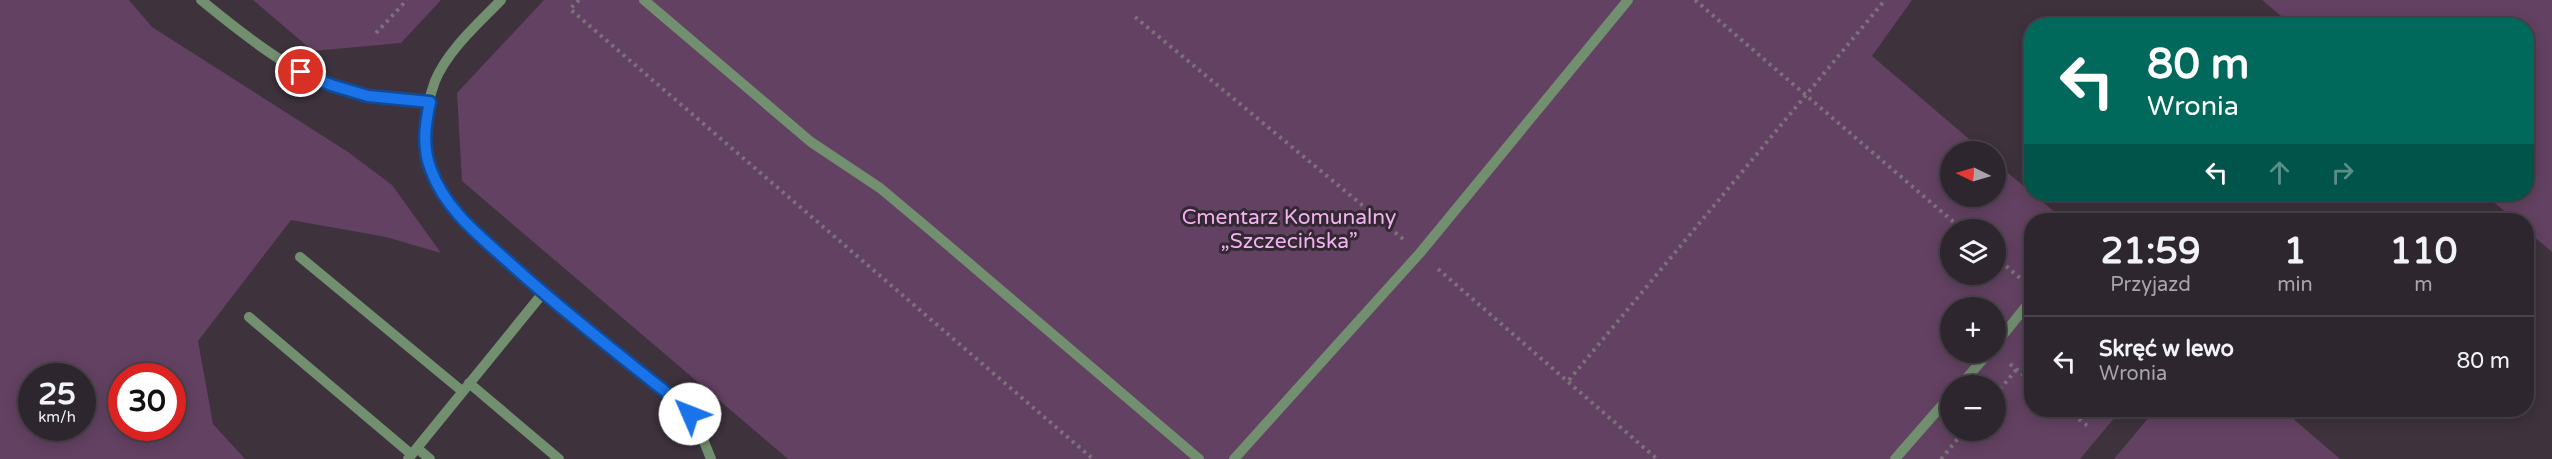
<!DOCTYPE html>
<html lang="pl">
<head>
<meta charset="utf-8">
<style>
  :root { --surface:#2e262e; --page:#3a323a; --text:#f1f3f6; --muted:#a7a5aa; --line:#49434a }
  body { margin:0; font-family:"Varela Round",sans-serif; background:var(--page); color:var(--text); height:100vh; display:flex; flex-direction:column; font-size:22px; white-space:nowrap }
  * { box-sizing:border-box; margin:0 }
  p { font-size:20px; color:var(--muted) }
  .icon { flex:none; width:33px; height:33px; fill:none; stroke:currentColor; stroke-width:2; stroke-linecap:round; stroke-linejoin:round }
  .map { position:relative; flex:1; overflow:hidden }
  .panel { position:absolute; left:2024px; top:213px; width:510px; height:204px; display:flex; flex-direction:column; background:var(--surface); border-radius:24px; box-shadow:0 3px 15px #0003,0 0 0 2px var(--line) }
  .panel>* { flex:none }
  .guide { position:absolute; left:2024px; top:18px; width:510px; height:183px; border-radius:24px; box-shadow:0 3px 15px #0003,0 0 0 2px var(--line); background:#00695c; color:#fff; overflow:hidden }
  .needle { width:39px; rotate:275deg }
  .controls { position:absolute; left:1940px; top:141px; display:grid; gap:12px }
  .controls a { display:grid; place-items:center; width:66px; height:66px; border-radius:50%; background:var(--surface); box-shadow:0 3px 15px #0003,0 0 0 2px var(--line); font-size:30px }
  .speed { position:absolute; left:18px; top:363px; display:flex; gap:12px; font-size:30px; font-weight:700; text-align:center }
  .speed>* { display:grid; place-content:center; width:78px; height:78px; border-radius:50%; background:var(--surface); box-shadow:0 3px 15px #0003,0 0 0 2px var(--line); line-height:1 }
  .speed small { font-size:15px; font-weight:400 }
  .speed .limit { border:9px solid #d22; background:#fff; color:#111 }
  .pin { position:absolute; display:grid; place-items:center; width:51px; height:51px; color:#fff; margin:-26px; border:3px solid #fff; border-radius:50%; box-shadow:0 2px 6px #0007 }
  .me { position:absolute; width:66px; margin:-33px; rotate:314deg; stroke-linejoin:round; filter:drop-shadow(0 0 4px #0008) }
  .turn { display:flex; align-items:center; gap:21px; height:126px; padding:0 24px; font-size:27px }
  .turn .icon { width:78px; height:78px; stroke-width:2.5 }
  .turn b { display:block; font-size:42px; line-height:51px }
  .lanes { display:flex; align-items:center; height:57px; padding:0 24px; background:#0003; justify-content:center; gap:30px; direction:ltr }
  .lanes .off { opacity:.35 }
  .eta { display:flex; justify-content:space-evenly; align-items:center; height:102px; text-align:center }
  .eta b { font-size:36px; font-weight:700; line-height:42px }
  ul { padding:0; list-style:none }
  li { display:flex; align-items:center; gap:18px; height:90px; padding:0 24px; border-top:2px solid var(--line) }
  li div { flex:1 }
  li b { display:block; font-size:22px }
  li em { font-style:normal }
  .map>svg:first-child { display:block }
  .green { fill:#634162; fill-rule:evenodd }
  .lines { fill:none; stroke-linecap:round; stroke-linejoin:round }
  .path { stroke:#7b717b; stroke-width:4; stroke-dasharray:3 4.5; stroke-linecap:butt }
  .minor { stroke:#72906f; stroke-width:10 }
  .route-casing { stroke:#114b97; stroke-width:15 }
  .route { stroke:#1a73e8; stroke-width:10 }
  .labels { text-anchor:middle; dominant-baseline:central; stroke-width:6; stroke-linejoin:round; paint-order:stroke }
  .park-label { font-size:21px; fill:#f0b3ee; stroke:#332833 }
</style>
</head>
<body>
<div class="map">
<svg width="2552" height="459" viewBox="0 0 2552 459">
  <rect width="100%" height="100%" fill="#3e323d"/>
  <!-- green -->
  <path class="green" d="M0,0H129L152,27L348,152L392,185L441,253L386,237L291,220L198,341L213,424L245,459H0ZM32,376H82V428H32ZM122,376H172V428H122Z
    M253,0H441L401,43L313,51Z
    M544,0H1912L1872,56L1983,151L1950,152V196H1995V162L2064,220H2031V410H2121L2080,459H788L462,181L457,93ZM1950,230H1995V274H1950ZM1950,308H1995V352H1950ZM1950,386H1995V430H1950Z
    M2262,0H2552V252L2526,230V220H2515L2484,194H2526V26L2292,25Z
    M2155,410H2283L2340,459H2114Z"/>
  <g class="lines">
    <!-- path -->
    <path class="path" d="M579,0L570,9L1093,459
      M1695,0L1963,230
      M1135,17L1403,239
      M376,33L407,0
      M1995,256L2021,279
      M1438,269L1657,459
      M2010,364L2031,381
      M1569,380L1885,0
      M1995,395L2017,369
      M2067,410L2089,427
      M1941,459L1965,430"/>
    <!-- minor -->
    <path class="minor" d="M201,0C251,41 304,84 369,96C389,99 410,100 430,102
      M501,0C478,24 448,50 435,81C425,109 420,142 431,170C447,212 481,237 513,266C567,315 625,359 682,405L697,424L711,459
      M644,0L811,142L880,188L929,229L1199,459
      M300,257L462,391
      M249,317L411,454
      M1995,345L2031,300
      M469,383L559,459
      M1960,386L1989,352
      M417,448L430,459
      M408,459L543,293
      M1234,459L1420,253L1628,0
      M1895,459L1950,396"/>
  </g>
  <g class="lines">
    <!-- route casing -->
    <g class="route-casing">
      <path id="route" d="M301,72L331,85L368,96L430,102C425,125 422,147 431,170C446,211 481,237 513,266C567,315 625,359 682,405L690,414"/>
    </g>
    <!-- route -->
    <use href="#route" class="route"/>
  </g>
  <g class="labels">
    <!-- park labels -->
    <g class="park-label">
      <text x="1289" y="217">Cmentarz Komunalny<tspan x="1289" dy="24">„Szczecińska”</tspan></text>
    </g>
  </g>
</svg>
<div class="controls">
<a><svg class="needle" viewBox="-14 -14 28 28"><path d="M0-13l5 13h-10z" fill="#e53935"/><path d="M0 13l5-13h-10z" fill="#a7a5aa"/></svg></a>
<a><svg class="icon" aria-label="layers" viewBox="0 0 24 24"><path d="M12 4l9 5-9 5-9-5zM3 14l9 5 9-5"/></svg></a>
<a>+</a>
<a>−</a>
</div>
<div class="speed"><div>25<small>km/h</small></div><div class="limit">30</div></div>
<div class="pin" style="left:301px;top:72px;background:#d93025"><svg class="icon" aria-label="arrive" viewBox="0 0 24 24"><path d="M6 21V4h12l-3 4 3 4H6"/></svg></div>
<svg class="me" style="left:690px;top:414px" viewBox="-20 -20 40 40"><circle r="19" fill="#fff"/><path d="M0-13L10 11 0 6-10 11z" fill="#1a73e8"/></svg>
<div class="guide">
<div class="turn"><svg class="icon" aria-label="left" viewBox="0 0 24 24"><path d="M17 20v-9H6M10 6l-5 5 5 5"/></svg><div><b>80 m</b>Wronia</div></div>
<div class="lanes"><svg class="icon" aria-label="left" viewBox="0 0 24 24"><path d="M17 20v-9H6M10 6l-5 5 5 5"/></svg><svg class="icon off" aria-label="ahead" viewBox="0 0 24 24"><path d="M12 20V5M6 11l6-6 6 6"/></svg><svg class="icon off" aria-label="right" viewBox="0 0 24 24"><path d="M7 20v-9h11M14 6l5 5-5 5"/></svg></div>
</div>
<section class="panel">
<div class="eta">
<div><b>21:59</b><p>Przyjazd</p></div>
<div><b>1</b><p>min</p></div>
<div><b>110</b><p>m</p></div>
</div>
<ul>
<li><svg class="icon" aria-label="left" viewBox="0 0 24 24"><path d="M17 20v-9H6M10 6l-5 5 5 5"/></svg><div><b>Skręć w lewo</b><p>Wronia</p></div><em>80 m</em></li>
</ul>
</section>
</div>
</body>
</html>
